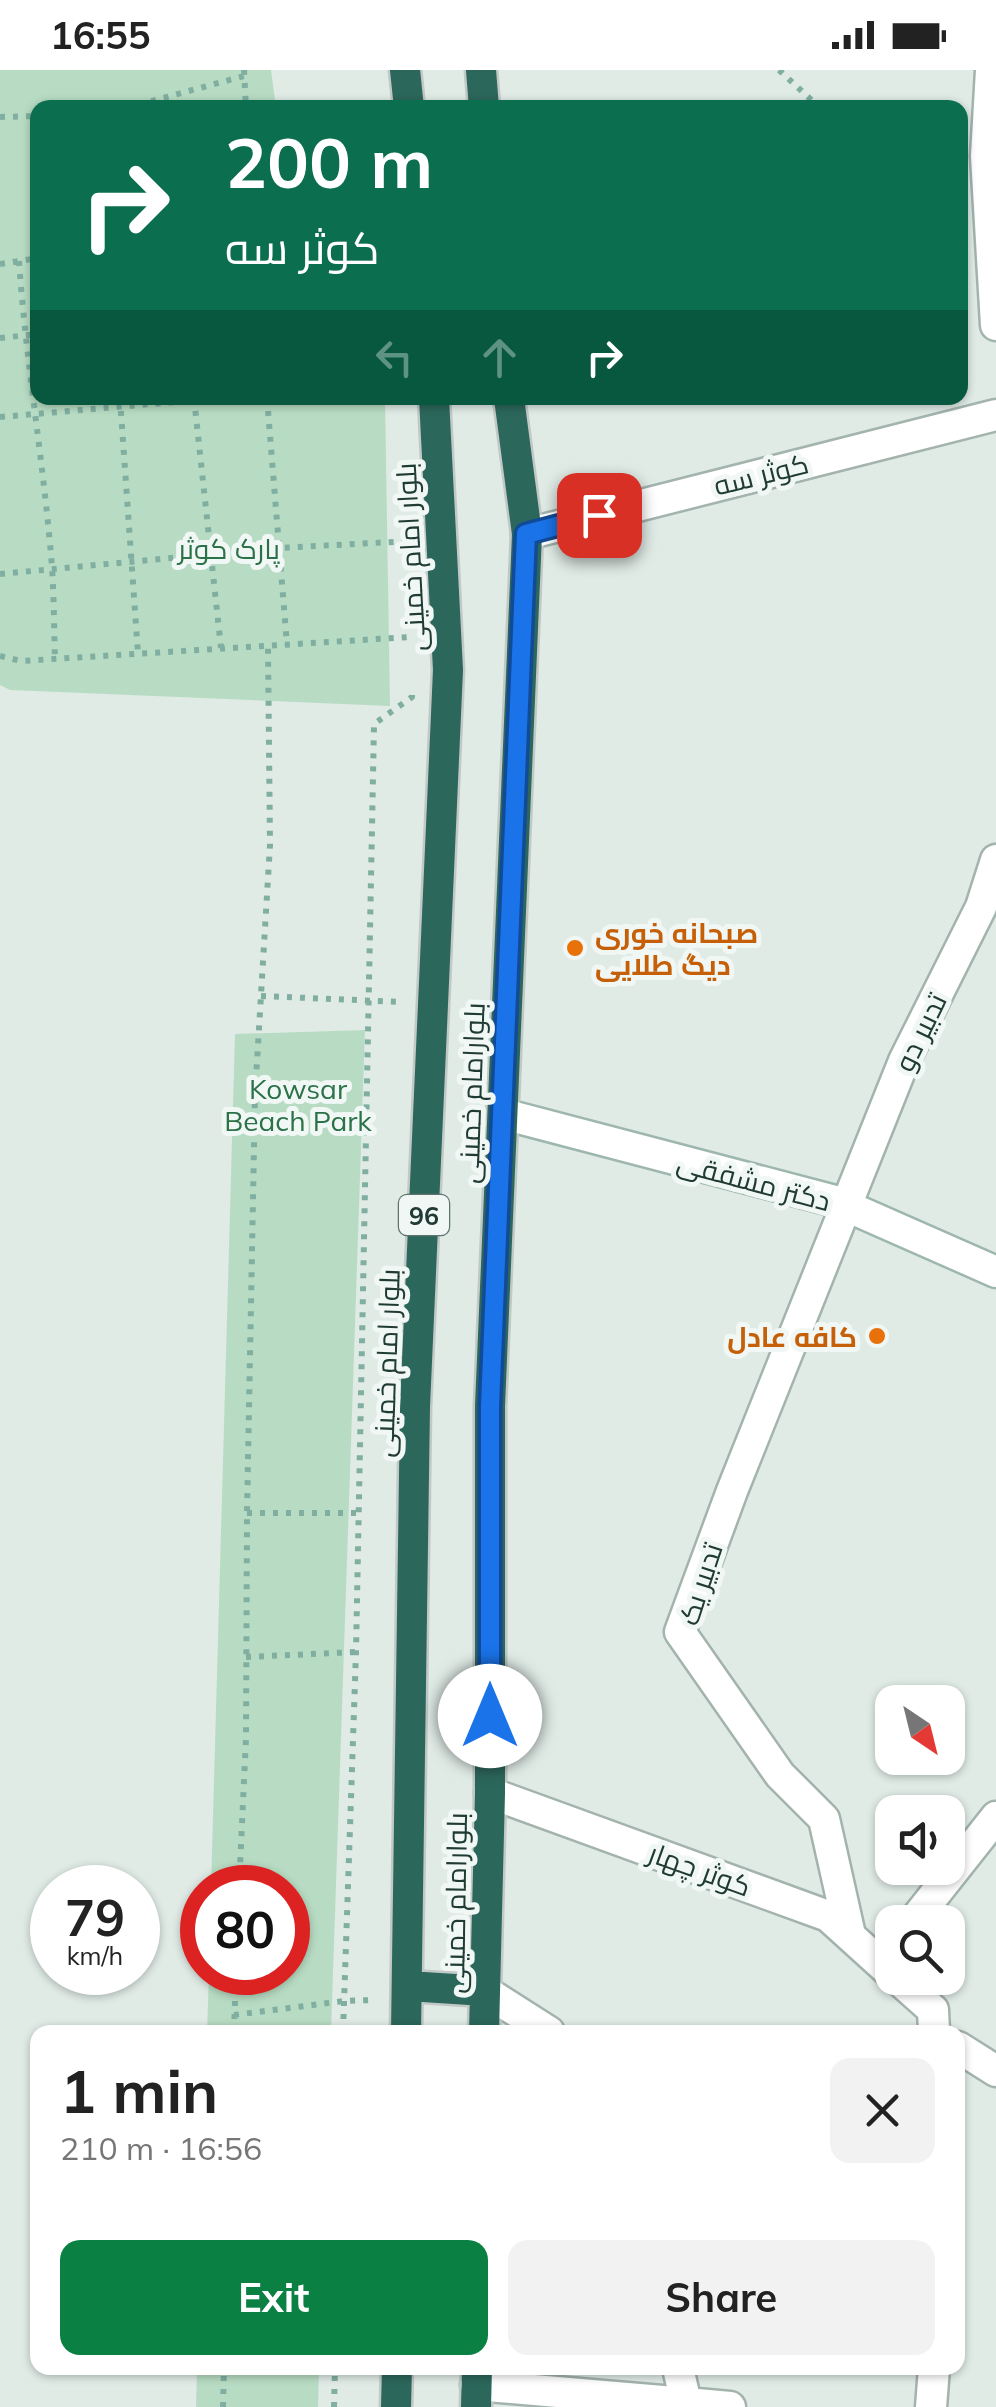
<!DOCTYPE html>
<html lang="en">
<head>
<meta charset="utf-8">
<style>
  :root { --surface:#fff; --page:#f2f2f2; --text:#222; --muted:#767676; --accent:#0b8043 }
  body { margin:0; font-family:Mulish,Cairo,sans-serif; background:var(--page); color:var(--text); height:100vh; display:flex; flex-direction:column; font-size:38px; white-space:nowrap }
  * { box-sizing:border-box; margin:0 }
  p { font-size:32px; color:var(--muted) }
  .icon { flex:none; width:55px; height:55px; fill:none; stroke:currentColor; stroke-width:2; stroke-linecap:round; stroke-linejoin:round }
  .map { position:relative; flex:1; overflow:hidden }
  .drawer { position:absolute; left:30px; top:1955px; width:935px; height:350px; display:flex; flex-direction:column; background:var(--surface); border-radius:20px; box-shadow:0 2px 8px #0004 }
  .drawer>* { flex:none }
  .top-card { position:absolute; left:30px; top:30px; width:938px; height:305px; border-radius:20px; box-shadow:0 2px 8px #0004; background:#0b6e4f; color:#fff; overflow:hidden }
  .needle { width:65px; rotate:145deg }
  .controls { position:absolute; left:875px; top:1615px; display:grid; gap:20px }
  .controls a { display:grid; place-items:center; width:90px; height:90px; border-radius:20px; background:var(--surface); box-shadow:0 2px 8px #0004; font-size:50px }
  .speed { position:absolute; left:30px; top:1795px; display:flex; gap:20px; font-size:50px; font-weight:700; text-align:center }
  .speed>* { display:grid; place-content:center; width:130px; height:130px; border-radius:50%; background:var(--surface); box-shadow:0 2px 8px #0004; line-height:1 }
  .speed small { font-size:25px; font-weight:400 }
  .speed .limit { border:15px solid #d22; background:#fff; color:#111 }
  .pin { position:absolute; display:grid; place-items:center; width:85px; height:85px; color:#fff; margin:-42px; border-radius:20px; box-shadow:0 5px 15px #0006 }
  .me { position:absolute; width:110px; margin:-55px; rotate:0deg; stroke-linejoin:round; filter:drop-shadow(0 0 8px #0008) }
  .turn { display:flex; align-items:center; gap:35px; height:210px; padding:0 30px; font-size:45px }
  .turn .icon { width:130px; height:130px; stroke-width:2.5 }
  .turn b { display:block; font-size:70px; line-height:85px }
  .lanes { display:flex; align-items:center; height:95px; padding:0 30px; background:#0003; justify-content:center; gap:50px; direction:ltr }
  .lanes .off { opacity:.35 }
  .round { display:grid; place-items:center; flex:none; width:105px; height:105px; border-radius:20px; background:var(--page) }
  .summary { display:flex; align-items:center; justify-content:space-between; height:170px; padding:0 30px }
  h1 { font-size:60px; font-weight:700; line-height:75px }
  .action { display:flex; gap:20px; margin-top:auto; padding:20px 30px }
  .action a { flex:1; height:115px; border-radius:20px; background:var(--accent); color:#fff; font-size:40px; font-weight:700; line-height:115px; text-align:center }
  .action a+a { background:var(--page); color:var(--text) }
  .status { display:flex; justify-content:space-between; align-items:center; height:70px; padding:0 50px; background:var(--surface); direction:ltr }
  .status svg { height:28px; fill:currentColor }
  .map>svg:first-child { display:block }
  .green { fill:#b8dcc3 }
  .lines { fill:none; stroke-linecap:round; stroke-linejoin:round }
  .street-casing { stroke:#a3b3ad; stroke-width:35 }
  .secondary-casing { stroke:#9eb7ae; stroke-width:35 }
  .highway-casing { stroke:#c1c8c6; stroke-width:35 }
  .path { stroke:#80afa1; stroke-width:6; stroke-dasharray:5 8; stroke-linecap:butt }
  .street { stroke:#fff; stroke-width:30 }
  .secondary { stroke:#fff; stroke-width:30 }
  .highway { stroke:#2c675c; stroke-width:30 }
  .route-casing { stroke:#114b97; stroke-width:25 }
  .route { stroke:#1a73e8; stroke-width:18 }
  .food-dot { fill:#e8710a; stroke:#f0f7f4; stroke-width:4 }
  .labels { text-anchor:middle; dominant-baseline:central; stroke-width:10; stroke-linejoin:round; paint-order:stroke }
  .shield { fill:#f0f7f4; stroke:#5e736e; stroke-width:2.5 }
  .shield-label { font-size:25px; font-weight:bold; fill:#203b34 }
  .street-label { font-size:28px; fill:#203b34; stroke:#f0f7f4 }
  .park-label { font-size:28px; fill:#2b7248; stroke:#f0f7f4 }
  .food-label { font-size:28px; font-weight:bold; fill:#c56008; stroke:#f0f7f4; text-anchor:start }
</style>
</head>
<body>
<div class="status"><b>16:55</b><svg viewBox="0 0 49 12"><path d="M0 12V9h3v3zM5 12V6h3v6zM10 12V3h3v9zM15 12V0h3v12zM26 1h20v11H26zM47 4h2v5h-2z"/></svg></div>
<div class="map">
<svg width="996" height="2337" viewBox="0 0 996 2337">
  <rect width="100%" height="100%" fill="#e0ebe6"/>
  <!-- green -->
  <path class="green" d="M0,0H271L276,37L38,38V328H385L390,636L10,620L0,615Z
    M365,960L331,1962H207L209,1903L288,1902V1818L211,1817L235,964Z
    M197,2298H319L318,2337H196Z"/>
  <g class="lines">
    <!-- street casing -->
    <g class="street-casing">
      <path id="street" d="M991,0L986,86L996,255
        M527,464L996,345
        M490,1723L828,1846L892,1904
        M913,1852L996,1747
        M850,1865L824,1749L780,1705L680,1562L732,1421L904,991L981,837L996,790
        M897,1908L933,1940L934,1962
        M485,1921L549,1962
        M958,1977L996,2001
        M678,2298L686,2333L730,2337
        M476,2315L686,2333
        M931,2337L934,2298"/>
    </g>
    <!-- secondary casing -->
    <g class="secondary-casing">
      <path id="secondary" d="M503,1044L835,1131L996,1202"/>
    </g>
    <!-- highway casing -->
    <g class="highway-casing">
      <path id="highway" d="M405,0L409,38
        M481,0L484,38
        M408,1916L485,1921
        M406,1962L415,1336L448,600L434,328
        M484,1962L490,1723V1336L527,464L509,328
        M396,2337L397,2298
        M476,2337L477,2298"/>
    </g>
    <!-- path -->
    <path class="path" d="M244,0L246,38
      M779,0L820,38
      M126,38L244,6
      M0,47L38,46
      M19,191C26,293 44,395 52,497C54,528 54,559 55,589
      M0,194L38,188
      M0,268L38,264
      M120,328L138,584
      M194,328L221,578
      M267,328L287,575
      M0,347L222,328
      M0,504L279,478L411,471
      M0,586L21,591L410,567
      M261,926L402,932
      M247,1443H358
      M246,1587L356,1582
      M239,1818L246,1668L247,1443L255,1025L270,775L268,576
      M234,1945L344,1931L372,1930
      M234,1962L236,1902
      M343,1962L356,1582L374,654L412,627V624
      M223,2337L224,2298
      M334,2337L335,2298"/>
    <!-- street -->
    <use href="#street" class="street"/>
    <!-- secondary -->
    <use href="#secondary" class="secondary"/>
    <!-- highway -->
    <use href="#highway" class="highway"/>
  </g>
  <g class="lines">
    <!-- route casing -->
    <g class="route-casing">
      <path id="route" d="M490,1646V1336L526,464L599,445"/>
    </g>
    <!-- route -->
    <use href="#route" class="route"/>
  </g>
  <!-- markers -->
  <g class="food-dot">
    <circle cx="575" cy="878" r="10"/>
    <circle cx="877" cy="1266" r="10"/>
  </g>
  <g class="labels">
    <!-- shield labels -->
    <rect class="shield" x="399" y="1125" width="50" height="40" rx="8"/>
    <g class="shield-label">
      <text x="424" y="1145">96</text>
    </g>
    <!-- street labels -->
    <g class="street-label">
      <text transform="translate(761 404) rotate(-14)">کوثر سه</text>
      <text transform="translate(410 487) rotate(-93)">بلوار امام خمینی</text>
      <text transform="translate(920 962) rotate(-64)">تدبیر دو</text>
      <text transform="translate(471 1023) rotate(-88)">بلوارامام خمینی</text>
      <text transform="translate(754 1111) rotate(15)">دکتر مشفقی</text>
      <text transform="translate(386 1293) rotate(-88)">بلوار امام خمینی</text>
      <text transform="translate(700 1514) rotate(-72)">تدبیر یک</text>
      <text transform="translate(700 1799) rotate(20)">کوثر چهار</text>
      <text transform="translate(455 1833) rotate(-89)">بلوارامام خمینی</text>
    </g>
    <!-- park labels -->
    <g class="park-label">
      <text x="229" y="478">پارک کوثر</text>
      <text x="298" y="1018">Kowsar<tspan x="298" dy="32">Beach Park</tspan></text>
    </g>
    <!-- food labels -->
    <g class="food-label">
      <text x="595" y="862">صبحانه خوری<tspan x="595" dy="32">دیگ طلایی</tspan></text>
      <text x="857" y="1266" text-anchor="end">کافه عادل</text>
    </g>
  </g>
</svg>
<div class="controls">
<a><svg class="needle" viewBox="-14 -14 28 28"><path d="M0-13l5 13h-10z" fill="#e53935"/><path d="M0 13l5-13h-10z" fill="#767676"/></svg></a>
<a><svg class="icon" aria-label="sound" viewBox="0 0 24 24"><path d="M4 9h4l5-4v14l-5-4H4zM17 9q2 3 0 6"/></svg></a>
<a><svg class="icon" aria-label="search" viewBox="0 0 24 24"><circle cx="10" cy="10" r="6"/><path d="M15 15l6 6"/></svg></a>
</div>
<div class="speed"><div>79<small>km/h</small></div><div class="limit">80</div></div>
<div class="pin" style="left:599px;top:445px;background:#d93025"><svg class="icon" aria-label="arrive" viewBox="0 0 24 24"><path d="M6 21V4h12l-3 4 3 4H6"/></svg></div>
<svg class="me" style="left:490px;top:1646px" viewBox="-20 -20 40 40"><circle r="19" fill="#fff"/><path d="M0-13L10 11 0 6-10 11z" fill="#1a73e8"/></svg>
<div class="top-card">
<div class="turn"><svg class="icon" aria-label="right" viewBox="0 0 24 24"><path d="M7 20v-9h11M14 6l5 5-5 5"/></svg><div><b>200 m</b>کوثر سه</div></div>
<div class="lanes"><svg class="icon off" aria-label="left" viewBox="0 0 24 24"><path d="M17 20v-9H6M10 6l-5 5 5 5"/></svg><svg class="icon off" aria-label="ahead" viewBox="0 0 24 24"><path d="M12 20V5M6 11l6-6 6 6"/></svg><svg class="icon" aria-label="right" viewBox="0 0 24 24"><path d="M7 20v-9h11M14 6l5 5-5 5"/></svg></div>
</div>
<section class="drawer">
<div class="summary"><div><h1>1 min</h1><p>210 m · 16:56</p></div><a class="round"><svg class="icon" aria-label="close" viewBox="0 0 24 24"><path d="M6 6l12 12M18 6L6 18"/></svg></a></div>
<div class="action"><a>Exit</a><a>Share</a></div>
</section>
</div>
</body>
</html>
